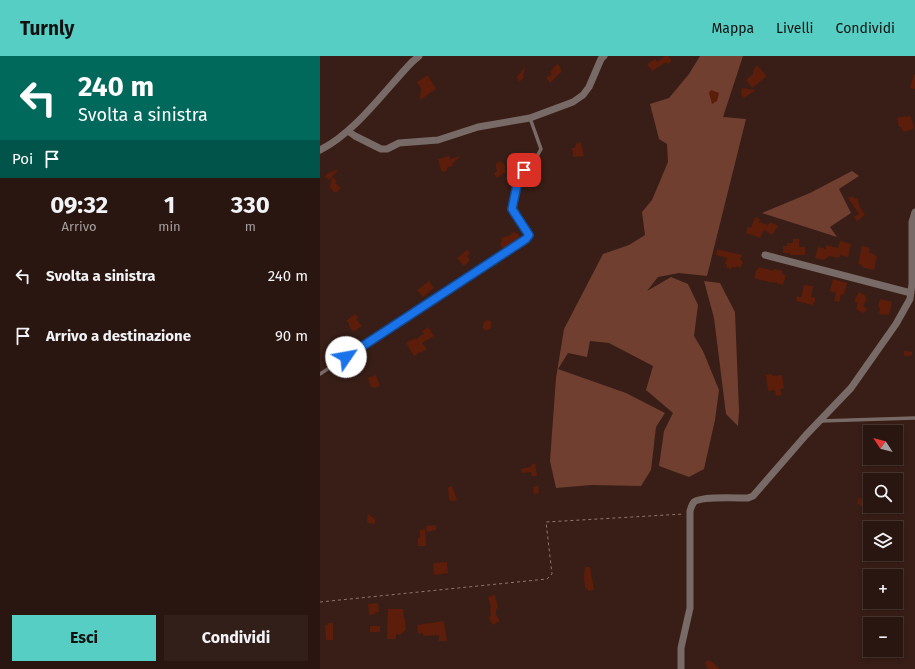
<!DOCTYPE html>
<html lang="it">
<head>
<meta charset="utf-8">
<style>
  :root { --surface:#2a1610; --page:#321f19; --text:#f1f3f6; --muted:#a59f9f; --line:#463530; --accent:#56cec3 }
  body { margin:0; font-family:"Fira Sans",sans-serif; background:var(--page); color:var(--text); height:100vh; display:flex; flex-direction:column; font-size:15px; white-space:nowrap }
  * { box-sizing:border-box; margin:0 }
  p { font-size:13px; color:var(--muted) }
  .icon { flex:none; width:22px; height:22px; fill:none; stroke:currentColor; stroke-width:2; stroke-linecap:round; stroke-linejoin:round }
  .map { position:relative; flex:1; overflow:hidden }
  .side { display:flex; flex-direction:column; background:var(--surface); width:320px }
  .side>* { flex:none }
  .hud { background:#00695c; color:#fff; overflow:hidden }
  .needle { width:26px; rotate:306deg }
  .fabs { position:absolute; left:543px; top:369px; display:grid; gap:8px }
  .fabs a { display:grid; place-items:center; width:40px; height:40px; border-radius:0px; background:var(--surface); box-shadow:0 2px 6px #0003,0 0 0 1px var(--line); font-size:20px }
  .pin { position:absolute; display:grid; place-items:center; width:34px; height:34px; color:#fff; margin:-17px; border-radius:8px; box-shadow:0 2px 6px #0006 }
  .me { position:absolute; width:44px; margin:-22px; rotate:57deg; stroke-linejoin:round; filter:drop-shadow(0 0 3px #0008) }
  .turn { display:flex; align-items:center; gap:14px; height:84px; padding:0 12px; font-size:18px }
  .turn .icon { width:52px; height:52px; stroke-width:2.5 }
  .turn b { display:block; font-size:28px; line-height:34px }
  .then { display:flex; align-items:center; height:38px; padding:0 12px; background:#0003; gap:8px; font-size:15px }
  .eta { display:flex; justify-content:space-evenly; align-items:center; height:68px; text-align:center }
  .eta b { font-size:24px; font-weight:700; line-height:28px }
  .cta { display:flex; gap:8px; margin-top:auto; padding:8px 12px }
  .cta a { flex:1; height:46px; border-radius:0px; background:var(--accent); color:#111; font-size:16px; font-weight:700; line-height:46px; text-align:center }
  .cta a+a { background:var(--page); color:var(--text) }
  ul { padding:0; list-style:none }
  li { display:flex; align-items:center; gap:12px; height:60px; padding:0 12px }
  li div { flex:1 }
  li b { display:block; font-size:15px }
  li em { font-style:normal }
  header { display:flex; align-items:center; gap:24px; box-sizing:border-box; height:56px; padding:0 20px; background:var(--accent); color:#111 }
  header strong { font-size:19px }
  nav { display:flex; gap:22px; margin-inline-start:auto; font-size:14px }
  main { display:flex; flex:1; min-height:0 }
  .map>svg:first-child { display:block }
  .green { fill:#703f30 }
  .building { fill:#5c1d0a }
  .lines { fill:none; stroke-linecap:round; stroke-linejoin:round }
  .path { stroke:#8e7770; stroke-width:1; stroke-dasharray:3 3; stroke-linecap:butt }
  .lane { stroke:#786a66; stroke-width:3.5 }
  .street { stroke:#786a66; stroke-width:7 }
  .route-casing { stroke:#114b97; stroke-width:10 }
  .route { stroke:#1a73e8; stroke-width:7 }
</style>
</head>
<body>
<header>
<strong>Turnly</strong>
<nav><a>Mappa</a><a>Livelli</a><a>Condividi</a></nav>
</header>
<main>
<section class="side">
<div class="hud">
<div class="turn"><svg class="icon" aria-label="left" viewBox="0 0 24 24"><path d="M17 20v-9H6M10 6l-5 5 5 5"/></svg><div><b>240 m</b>Svolta a sinistra</div></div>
<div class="then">Poi<svg class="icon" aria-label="arrive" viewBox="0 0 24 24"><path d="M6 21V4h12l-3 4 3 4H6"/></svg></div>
</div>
<div class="eta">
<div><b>09:32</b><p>Arrivo</p></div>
<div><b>1</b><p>min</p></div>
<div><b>330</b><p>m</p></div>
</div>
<ul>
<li><svg class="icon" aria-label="left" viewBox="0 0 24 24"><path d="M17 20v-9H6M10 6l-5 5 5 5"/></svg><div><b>Svolta a sinistra</b></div><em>240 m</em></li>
<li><svg class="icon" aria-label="arrive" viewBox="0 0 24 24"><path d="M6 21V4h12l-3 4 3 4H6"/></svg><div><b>Arrivo a destinazione</b></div><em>90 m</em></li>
</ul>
<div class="cta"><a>Esci</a><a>Condividi</a></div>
</section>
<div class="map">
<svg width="595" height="613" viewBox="0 0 595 613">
  <rect width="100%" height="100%" fill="#381e16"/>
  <!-- green -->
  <path class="green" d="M380,0H423L403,61L426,63L387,220L359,217L338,221L327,235L351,221L368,228L378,249L374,280L383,295L399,334L395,364L384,413L369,421L339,410L344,375L353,357L326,334L333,310L289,287L270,285L267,301L248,297L238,313L306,337L345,357L336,371L331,414L321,430L272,429L236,432L230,405L236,322L244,273L283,198L309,189L325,179L322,156L332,144L348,106L347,88L339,83L330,48L349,42L369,18Z
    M532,115L539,120L519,133L531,157L510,171L517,181L442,157L490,137Z
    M384,225L400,227L415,256L419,355L418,370L406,358L394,262Z"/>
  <!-- building -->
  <path class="building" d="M345,0H348L352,5L348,8L346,6L332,15L327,8L335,3L337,6Z
    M238,8L241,12L240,13L242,15L230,27L226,22L232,18L230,16L233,13H232Z
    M437,9L445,18L446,21L432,32L426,24L433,18V15Z
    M205,11L203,23L200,25H199L197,22V21Z
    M594,18L595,19V33L590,32Z
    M108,19L116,33L100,44L101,33L97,26Z
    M422,32L436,34L424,42L421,38Z
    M391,34L399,37L397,45L392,48L389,37Z
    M585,60L586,61L591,60L594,73L583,76L581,71H579L577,62Z
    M261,86L264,100L253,101L252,92H255L256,88Z
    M129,100L130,103L141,100L132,108L133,110L128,111L126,115L123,116L121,114L118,103Z
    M180,105L184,108L185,111L184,112L186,115L177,122L174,118L177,115L176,110V108Z
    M19,113L12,121L17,125L15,127L21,132L17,136H14L11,132L9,135L12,121L9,124L5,121L8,117Z
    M533,140L535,143L537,142L540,151L545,159L537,165L534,161L539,158L528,142Z
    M435,161L440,163L439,166L448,169L450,166L458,170L452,179L444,174L440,182L426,177L428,171L431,172Z
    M194,176L198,178L199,180L198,184L188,191L182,193L180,187L182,186L181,182L191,179L192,177Z
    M473,183H479V191H485V199H470V197H463V190H467V187H473Z
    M520,185L531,188L528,201L520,199L519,202L509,200L504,204L495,202L498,191L506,193V189L518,192Z
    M542,190L550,192L549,197L555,198L554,199L557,200L554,214L542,211V209L538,208Z
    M397,193L422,199L420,204L423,205L421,212L416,210L415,212L412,211L411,213L406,211L407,208H405L407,202L396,199Z
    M147,194L150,197L147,200L150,204L144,210L137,202Z
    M439,211L453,215L454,213L463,215L462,218L466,219L463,229L453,226V227L434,222L436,215Z
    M513,223L527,227L524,239L521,238L519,246L514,245L516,237L510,235Z
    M109,225L114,232L103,241L97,234Z
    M484,229L493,230L491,241L495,242V246H493V249L476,245L477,240L481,241Z
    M539,236L546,240L545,242L547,243L543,250L548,253L543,257L536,253L538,247L534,245Z
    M560,243L572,246L569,259L566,258L565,259L559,258L560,252L558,251Z
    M35,258L38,261L36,263L42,270L33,276L29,270V267L26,265Z
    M167,264L171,265V272L166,275L163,272V268L164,266Z
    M108,271L114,280L102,287L107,293L100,297V296L94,300L86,287L95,282L96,284L100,280L104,278L102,275Z
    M584,295H587L592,296V299L590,300H584Z
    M452,318V320L462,319L464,332L460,333L462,339L456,340L455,334L448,335L446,319Z
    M56,319L60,330L54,332L53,331H51L48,322Z
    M215,407L217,420H212L211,416L202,417L201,413L211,411V409Z
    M132,430L137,444L131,445L129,444L128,431Z
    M218,430L219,437L214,438L213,431Z
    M538,442L550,443V451L540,450V449L537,448Z
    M48,458L55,463V468L48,467L47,464Z
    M116,469V474L107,476L106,470Z
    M105,473L106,490H98V482H100V474Z
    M127,506L128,517L114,519L113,507Z
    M265,511H270L274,534L268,535L267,532H265L264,522Z
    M175,539L178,552L176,553V559L180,565L173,569L168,561L171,560L170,554L171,551L168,541Z
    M58,547L59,556H55V558L49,559L48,548Z
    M68,553H83L84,563H85L86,574L80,579L76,578V583H67Z
    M124,565L127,585H119V579L103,580V577L98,578L97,569Z
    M8,567H13V584H6L5,569H8Z
    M50,570H60V576H50Z
    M388,604L391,606V605L400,613H389L386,611L387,609L385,607Z"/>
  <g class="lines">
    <!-- path -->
    <path class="path" d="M0,546L227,523L232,518L226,466L364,458"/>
    <!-- lane -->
    <path class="lane" d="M0,318L206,183L209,179L192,153L198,124L209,105L216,102L221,93L210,62
      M500,365L595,362"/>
    <!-- street -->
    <path class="street" d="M28,75L35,80L61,93H67L79,87L118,84L158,71L210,62L253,46L263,39L269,31L281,3L284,0
      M0,94C35,77 65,34 92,6L99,0
      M445,199L591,237
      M361,613V592L370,552V455C371,452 372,448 374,446C381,440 417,442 428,442L433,440L486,379L531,332L576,268L590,243L592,228V166L595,156"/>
  </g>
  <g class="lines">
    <!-- route casing -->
    <g class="route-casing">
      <path id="route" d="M26,301L206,183L209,179L192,153L198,124L204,114"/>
    </g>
    <!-- route -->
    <use href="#route" class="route"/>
  </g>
</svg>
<div class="fabs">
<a><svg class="needle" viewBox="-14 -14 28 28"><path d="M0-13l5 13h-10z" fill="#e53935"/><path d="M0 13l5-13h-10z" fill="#a59f9f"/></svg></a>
<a><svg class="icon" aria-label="search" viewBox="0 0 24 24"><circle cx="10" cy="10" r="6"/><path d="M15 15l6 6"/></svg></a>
<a><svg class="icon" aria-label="layers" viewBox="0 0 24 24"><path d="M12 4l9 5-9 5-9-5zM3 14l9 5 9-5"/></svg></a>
<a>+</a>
<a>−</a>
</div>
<div class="pin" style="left:204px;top:114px;background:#d93025"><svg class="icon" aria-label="arrive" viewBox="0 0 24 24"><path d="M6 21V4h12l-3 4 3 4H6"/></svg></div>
<svg class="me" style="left:26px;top:301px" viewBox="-20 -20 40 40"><circle r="19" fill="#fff"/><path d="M0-13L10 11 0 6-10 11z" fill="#1a73e8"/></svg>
</div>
</main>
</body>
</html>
